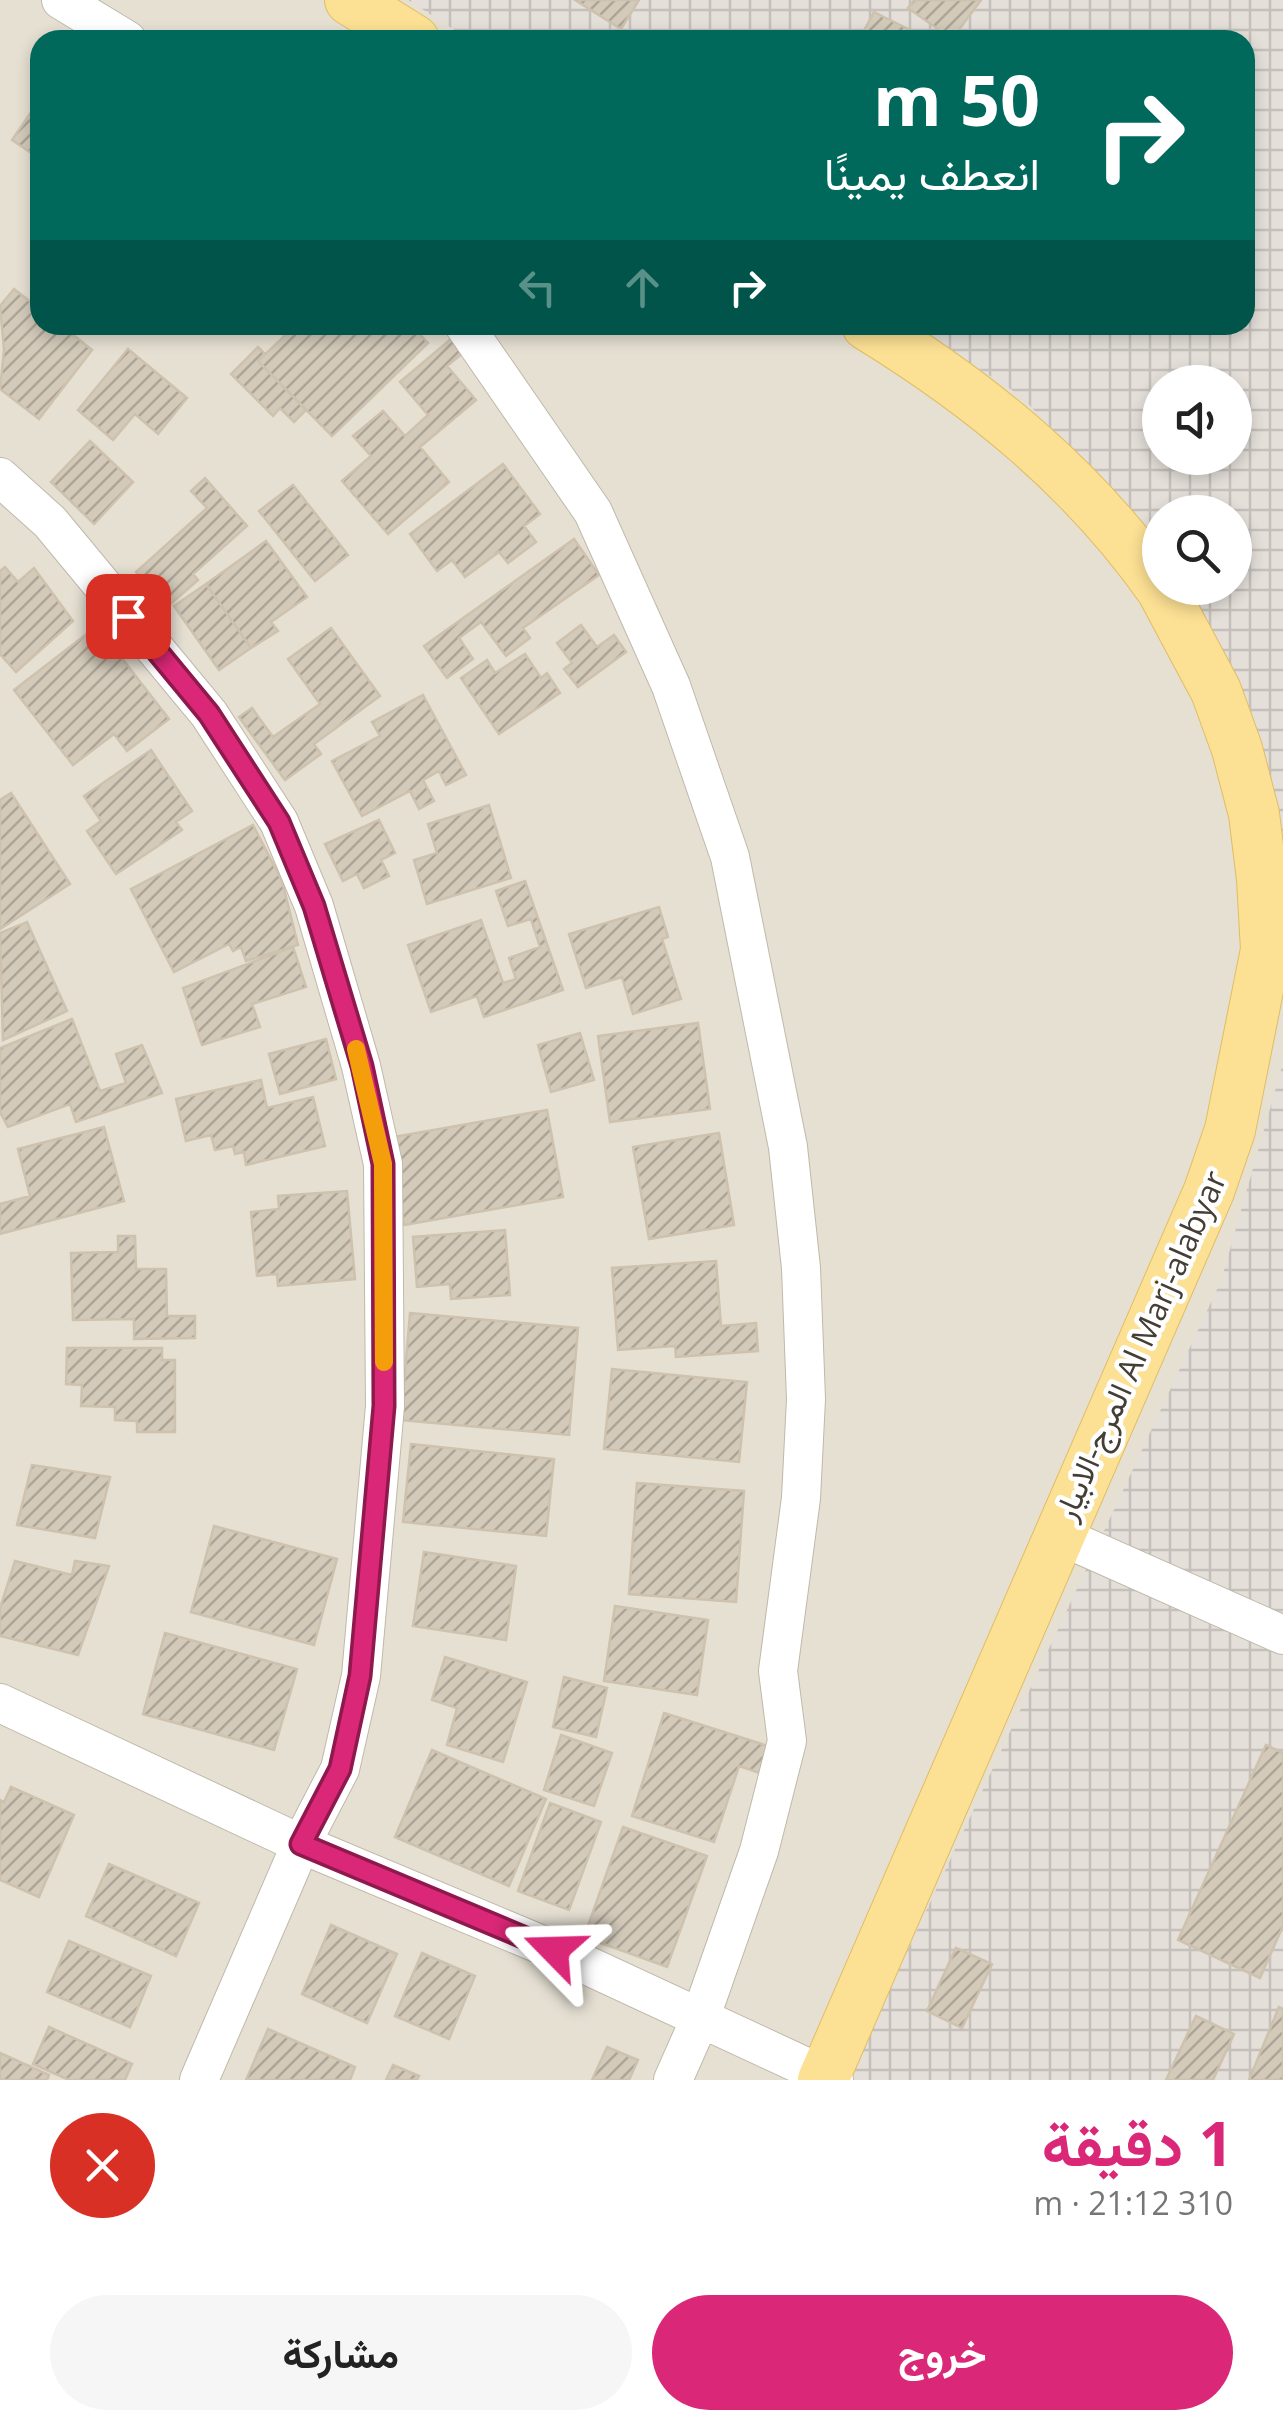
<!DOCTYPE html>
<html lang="ar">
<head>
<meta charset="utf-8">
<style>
  :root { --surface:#fff; --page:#f6f6f6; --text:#222; --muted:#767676; --accent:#db2777 }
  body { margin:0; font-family:"Open Sans",Vazirmatn,sans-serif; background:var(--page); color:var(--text); direction:rtl; height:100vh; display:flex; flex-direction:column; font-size:38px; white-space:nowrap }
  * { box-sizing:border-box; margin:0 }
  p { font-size:32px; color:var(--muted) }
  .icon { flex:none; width:55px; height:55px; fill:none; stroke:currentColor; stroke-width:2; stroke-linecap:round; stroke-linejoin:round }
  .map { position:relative; height:2080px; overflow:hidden; direction:ltr }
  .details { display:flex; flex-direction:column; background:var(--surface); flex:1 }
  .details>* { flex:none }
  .top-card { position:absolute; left:30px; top:30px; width:1225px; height:305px; border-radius:30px; box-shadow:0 5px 15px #0003; direction:rtl; background:#00695c; color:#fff; overflow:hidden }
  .tools { position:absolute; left:1142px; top:365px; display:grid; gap:20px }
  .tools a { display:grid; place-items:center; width:110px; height:110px; border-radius:50%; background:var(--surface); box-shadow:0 5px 15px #0003; font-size:50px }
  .pin { position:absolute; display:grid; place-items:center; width:85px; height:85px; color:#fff; margin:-42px; border-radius:20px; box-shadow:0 5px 15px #0006 }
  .me { position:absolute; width:110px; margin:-55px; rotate:292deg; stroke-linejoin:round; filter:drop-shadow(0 0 8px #0008) }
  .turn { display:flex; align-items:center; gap:35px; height:210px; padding:0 50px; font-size:45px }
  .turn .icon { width:130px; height:130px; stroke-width:2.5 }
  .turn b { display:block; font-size:70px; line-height:85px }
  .lanes { display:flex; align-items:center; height:95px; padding:0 50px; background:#0003; justify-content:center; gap:50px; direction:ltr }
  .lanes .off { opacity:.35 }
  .round { display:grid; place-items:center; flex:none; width:105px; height:105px; border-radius:52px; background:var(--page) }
  .head { display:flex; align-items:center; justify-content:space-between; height:170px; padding:0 50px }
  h1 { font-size:60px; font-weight:700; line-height:75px; color:var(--accent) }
  .button { display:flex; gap:20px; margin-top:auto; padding:20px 50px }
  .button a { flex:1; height:115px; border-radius:60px; background:var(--accent); color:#fff; font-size:40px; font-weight:700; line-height:115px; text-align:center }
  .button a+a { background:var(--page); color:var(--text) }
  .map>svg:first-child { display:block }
  .residential { fill:#e6e0d3; fill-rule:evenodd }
  .industrial { fill:url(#industrial-grid); fill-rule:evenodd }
  .building { fill:url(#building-hatch); stroke:#cec2ae; stroke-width:2.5 }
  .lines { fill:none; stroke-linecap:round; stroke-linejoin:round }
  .minor-casing { stroke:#c0b9aa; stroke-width:40 }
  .major-casing { stroke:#e0bd64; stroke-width:52 }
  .minor { stroke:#fff; stroke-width:38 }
  .major { stroke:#fce094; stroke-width:50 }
  .route-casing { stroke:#8e194d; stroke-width:25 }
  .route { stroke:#db2777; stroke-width:18 }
  .slow { stroke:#f59e0b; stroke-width:18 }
  .labels { text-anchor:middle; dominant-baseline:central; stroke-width:9; stroke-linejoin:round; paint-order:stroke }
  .street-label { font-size:32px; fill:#443e34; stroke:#fff }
</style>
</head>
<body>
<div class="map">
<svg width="1283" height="2080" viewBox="0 0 1283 2080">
  <defs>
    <pattern id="industrial-grid" width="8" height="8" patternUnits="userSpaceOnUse" patternTransform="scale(2.5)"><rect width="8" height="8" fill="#e4dfd9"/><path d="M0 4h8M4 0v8" fill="none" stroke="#c5c0bb"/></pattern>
    <pattern id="building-hatch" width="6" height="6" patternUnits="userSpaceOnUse" patternTransform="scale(2.5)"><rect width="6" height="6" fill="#d3caba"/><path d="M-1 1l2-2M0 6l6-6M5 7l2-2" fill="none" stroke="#ada598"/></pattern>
  </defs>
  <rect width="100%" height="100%" fill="#f2eee4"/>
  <!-- residential -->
  <path class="residential" d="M0,0H1283V2080H0ZM40,40H1245V325H40ZM1160,382H1235V458H1160ZM1160,512H1235V588H1160Z"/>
  <!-- industrial -->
  <path class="industrial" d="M408,0H1283V844L1241,717L1181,588H1235V512H1160V547L1021,396L911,325H1245V40H470ZM1160,382H1235V458H1160Z
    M1283,1063V2080H847L1221,1281Z"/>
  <!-- building -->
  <path class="building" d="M575,0H639L621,29Z
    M914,0H981L952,39L908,8Z
    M874,12L926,38L925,40H859Z
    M40,99V159L12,140Z
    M14,289L40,309V325H61L92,350L39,419L0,389L4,350L0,306Z
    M296,325H351L359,333L367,325H394L403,334L412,326L428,343L332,436L258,361Z
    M452,338L464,352L447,366L476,400L420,447L449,482L388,534L342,481L371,456L353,436L383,411L405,436L428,415L400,382Z
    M258,347L265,354L258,361L306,410L294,422L280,408L273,416L231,374Z
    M128,349L187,398L158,434L135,414L113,440L78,410Z
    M90,441L133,482L94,524L51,482Z
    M503,464L540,514L524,526L536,542L508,563L499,552L465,577L452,560L437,571L410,534Z
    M205,478L247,526L193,574L198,580L167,607L136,572L207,508L191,491Z
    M293,485L348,555L315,581L259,511Z
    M574,539L599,575L523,628L530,638L506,656L481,622L459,638L473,659L447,678L424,646Z
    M266,541L307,597L271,622L278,631L251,648L206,584Z
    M5,567L18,582L34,568L73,621L16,672L0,654V571Z
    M206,584L251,648L219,670L174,606Z
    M581,625L597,647L614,635L626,652L578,687L564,669L572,663L557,643Z
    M97,626L169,719L127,751L114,734L73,765L14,690Z
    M331,628L380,696L314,744L321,754L285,780L239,717L252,708L273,737L320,704L288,659Z
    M525,654L541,678L547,673L560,693L499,734L461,678L487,660L495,673Z
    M423,695L466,775L446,785L439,771L423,780L434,801L419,809L410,791L362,816L332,761L380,736L372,722Z
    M151,750L192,811L176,822L182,830L116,874L87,831L101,821L84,796Z
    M11,793L70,884L0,929V800Z
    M489,805L511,878L427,904L414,860L437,853L428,824Z
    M379,820L395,853L381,860L389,876L364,888L357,874L343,881L325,844Z
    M253,825L282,881L298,945L246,961L241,947L233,951L229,944L174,972L131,889Z
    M525,881L563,990L484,1017L477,996L431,1012L408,945L481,920L503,983L516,979L509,958L540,947L531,919L508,926L496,891Z
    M659,907L668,937L662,939L681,999L633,1014L622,977L586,988L569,934Z
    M27,922L67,1011L3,1040L0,933Z
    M293,947L306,987L252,1004L260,1027L202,1045L183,988Z
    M72,1019L100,1091L126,1083L116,1054L142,1045L162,1093L76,1122L70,1104L8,1127L0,1112V1048Z
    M698,1023L710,1109L610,1122L598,1036Z
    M580,1033L594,1080L551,1092L538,1045Z
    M326,1039L336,1079L280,1094L269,1054Z
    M261,1080L267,1108L313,1097L325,1146L246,1165L244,1152L235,1154L233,1146L215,1150L211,1135L186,1141L176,1099Z
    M547,1110L563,1197L404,1225L388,1138Z
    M104,1127L124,1201L0,1234V1204L30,1196L18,1149Z
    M719,1133L734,1225L649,1239L633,1147Z
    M347,1191L355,1279L278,1286L277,1274L257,1276L251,1212L279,1209L278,1196Z
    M505,1230L510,1295L451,1299L450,1284L417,1287L413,1237Z
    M118,1236H135L136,1269H166L167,1316H195V1338L134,1339V1319L73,1320L71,1253L118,1252Z
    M716,1261L721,1326L756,1323L758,1351L676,1357L675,1346L618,1350L612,1268Z
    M410,1313L578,1328L569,1435L401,1420Z
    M67,1348H162V1360H175V1432H137V1421L115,1420V1407L81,1406L82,1385L66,1384Z
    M612,1369L747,1382L739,1462L604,1449Z
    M411,1444L554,1459L546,1536L403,1522Z
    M32,1465L110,1477L95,1538L17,1525Z
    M637,1483L744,1491L736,1602L629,1594Z
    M214,1526L337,1559L314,1645L191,1612Z
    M424,1552L516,1566L506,1640L413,1626Z
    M15,1561L72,1575L75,1561L109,1566L78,1655L0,1636V1608Z
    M615,1606L708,1620L697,1695L604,1681Z
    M165,1633L297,1669L274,1750L143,1714Z
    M445,1657L527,1682L503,1762L447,1745L457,1708L432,1700Z
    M564,1677L607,1688L596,1737L553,1727Z
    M664,1713L784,1751L775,1778L739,1766L714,1842L632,1816Z
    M561,1735L612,1753L594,1806L544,1790Z
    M1266,1745L1283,1753V1926L1260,1978L1178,1940Z
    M432,1750L546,1799L509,1886L395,1837Z
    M11,1787L74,1815L39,1897L0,1880V1800L4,1802Z
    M550,1803L601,1822L569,1910L518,1891Z
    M623,1827L707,1856L667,1967L584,1937Z
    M109,1864L199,1903L176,1956L86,1916Z
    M331,1925L397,1954L367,2023L302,1994Z
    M69,1941L151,1976L130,2027L47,1992Z
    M956,1948L992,1964L962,2028L927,2011Z
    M422,1953L475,1976L449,2039L395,2016Z
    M1279,2007L1283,2009V2080H1249Z
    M1196,2016L1234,2034L1213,2080H1166Z
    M49,2027L132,2064L125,2080H69L33,2064Z
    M268,2029L355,2067L350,2080H246Z
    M607,2047L638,2060L629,2080H592Z
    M0,2053L49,2075L47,2080H0Z
    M393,2065L419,2076L417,2080H386Z"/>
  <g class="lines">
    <!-- minor casing -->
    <g class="minor-casing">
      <path id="minor" d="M61,0L127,40
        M464,325L593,512L671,686L730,857L788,1147L801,1268L806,1399L801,1498L778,1671L787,1741L759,1851L700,2019L673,2080
        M0,477L50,522L209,714L279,822L314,906L361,1066L383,1164L385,1406L361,1676L340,1769L301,1844L199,2080
        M1056,1534L1283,1635
        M0,1703L301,1844L554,1950L834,2080"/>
    </g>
    <!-- major casing -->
    <g class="major-casing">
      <path id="major" d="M350,0L414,40
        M867,325C981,395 1082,477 1160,587
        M823,2080L1209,1191L1230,1130L1266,950L1262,879L1254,814L1237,749L1216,691L1161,588"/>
    </g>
    <!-- minor -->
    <use href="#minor" class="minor"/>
    <!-- major -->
    <use href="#major" class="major"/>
  </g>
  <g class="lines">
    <!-- route casing -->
    <g class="route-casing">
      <path id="route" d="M128,616L209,714L279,822L314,906L362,1066L383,1164L384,1406L360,1676L340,1769L301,1844L554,1950"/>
    </g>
    <!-- route -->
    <use href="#route" class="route"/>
    <!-- slow -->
    <path class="slow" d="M356,1049L383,1164L384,1362"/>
  </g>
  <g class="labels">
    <!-- street labels -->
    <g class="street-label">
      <text transform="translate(1139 1345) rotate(-66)">المرج-الابيار Al Marj-alabyar</text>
    </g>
  </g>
</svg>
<div class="tools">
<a><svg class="icon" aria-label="sound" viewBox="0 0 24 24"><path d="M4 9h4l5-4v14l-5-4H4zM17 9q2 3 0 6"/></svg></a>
<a><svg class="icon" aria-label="search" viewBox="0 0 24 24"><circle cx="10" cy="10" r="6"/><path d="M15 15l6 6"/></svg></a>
</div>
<div class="pin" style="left:128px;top:616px;background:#d93025"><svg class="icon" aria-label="arrive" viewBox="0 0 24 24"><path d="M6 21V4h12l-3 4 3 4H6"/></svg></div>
<svg class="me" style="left:554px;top:1950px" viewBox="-20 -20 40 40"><path d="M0-17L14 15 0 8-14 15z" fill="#db2777" stroke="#fff" stroke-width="4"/></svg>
<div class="top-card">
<div class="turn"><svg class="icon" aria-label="right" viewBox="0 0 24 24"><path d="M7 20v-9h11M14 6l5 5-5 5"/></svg><div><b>50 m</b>انعطف يمينًا</div></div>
<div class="lanes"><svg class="icon off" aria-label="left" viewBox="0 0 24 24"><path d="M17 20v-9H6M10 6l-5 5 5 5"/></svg><svg class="icon off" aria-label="ahead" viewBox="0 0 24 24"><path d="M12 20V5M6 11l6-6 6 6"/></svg><svg class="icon" aria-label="right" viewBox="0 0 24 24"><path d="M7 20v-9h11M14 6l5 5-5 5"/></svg></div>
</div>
</div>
<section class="details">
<div class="head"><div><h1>1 دقيقة</h1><p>310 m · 21:12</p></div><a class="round" style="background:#d93025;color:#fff"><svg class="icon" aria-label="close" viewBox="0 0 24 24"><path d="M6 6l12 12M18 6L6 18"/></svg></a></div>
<div class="button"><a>خروج</a><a>مشاركة</a></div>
</section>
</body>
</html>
